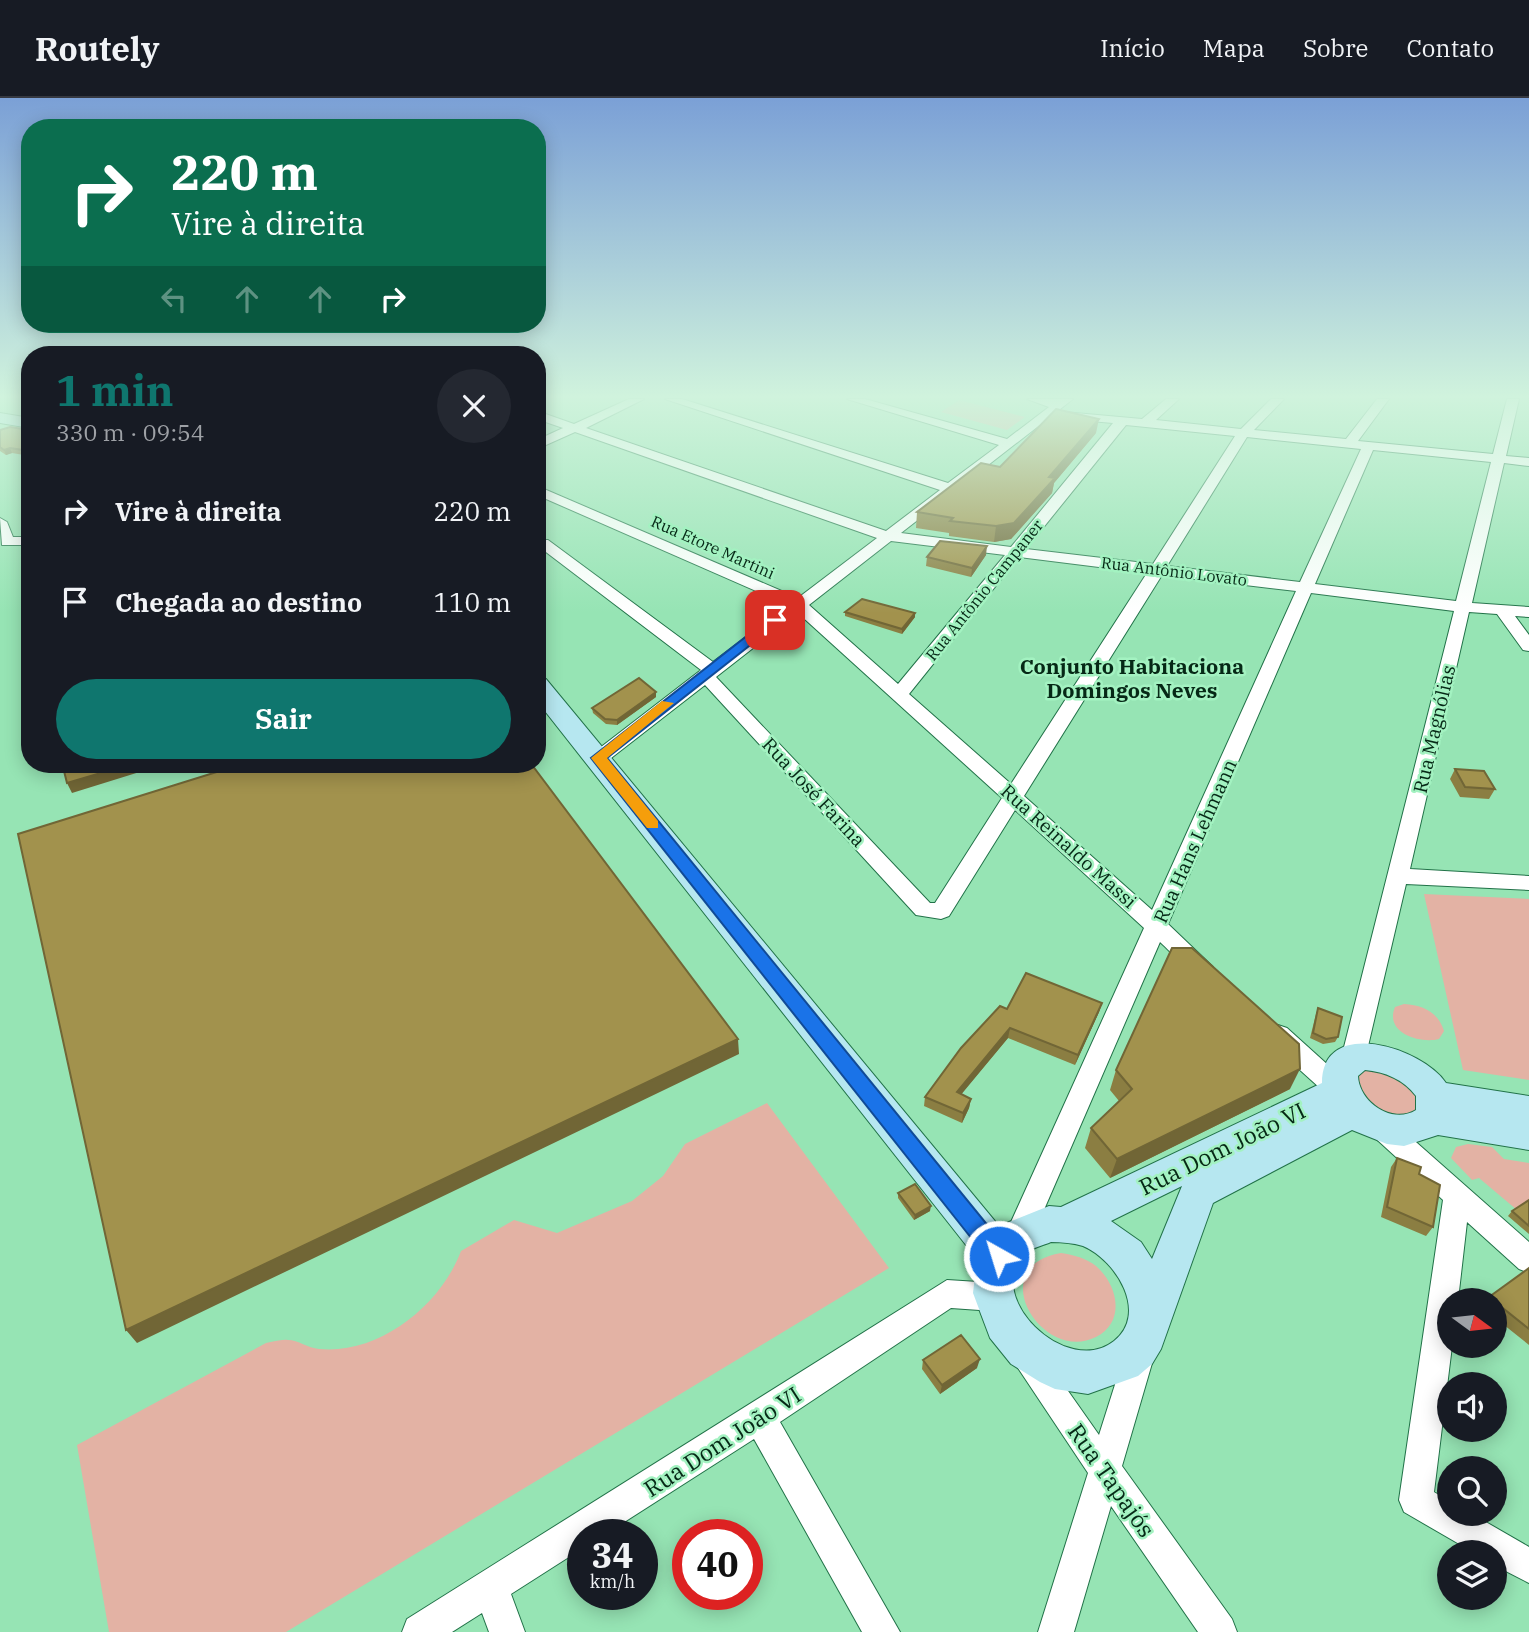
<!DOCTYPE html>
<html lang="pt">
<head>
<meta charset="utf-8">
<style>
  :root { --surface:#171b24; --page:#242831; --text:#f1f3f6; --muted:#9ea1a6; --line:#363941; --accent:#0f766e }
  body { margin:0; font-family:"IBM Plex Serif",serif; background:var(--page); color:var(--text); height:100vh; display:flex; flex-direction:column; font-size:26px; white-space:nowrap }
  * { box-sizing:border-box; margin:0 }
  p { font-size:23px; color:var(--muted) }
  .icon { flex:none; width:38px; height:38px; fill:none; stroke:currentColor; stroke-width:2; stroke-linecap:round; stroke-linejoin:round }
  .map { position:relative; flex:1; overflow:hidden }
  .sheet { position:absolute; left:21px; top:248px; width:525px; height:427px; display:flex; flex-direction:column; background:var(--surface); border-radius:28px; box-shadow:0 4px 18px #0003 }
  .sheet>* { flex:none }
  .guide { position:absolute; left:21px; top:21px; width:525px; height:214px; border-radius:28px; box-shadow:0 4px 18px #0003; background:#0b6e4f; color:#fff; overflow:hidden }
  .needle { width:46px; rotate:105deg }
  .fabs { position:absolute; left:1437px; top:1190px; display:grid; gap:14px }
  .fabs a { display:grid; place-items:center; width:70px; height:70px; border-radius:50%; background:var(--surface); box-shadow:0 4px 18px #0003; font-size:35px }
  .speed { position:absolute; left:567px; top:1421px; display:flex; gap:14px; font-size:35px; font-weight:700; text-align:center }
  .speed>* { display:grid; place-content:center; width:91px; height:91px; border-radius:50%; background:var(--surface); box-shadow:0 4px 18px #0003; line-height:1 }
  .speed small { font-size:18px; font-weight:400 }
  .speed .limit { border:10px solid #d22; background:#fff; color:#111 }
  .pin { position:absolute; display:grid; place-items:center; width:60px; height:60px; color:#fff; margin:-30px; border-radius:14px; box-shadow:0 4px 10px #0006 }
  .me { position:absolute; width:77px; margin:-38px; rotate:321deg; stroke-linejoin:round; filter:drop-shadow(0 0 5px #0008) }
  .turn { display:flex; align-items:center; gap:24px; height:147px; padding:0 35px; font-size:32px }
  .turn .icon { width:91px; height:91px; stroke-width:2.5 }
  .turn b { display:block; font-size:49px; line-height:60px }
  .lanes { display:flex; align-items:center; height:66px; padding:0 35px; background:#0003; justify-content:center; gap:35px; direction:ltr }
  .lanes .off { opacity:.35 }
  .round { display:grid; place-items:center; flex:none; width:74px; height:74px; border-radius:37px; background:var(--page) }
  .summary { display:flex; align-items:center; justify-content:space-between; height:119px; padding:0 35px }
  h1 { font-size:42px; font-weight:700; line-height:52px; color:var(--accent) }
  .button { display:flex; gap:14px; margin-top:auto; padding:14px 35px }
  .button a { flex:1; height:80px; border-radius:42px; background:var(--accent); color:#fff; font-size:28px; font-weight:700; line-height:80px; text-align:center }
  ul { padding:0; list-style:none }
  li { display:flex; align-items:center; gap:21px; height:91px; padding:0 35px }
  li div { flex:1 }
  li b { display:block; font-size:26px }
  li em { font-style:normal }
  header { display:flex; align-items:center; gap:42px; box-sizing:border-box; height:98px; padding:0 35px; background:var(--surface); border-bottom:2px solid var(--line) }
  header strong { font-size:33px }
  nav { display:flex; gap:38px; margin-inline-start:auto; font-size:24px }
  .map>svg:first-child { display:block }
  .green { fill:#e3b2a4 }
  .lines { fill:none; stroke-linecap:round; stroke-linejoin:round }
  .street-casing { stroke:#217248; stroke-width:2 }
  .secondary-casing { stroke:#217248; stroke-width:2 }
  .street { fill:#fff; fill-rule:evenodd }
  .secondary { fill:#b6e7f0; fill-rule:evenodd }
  .wall { fill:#8b7e42 }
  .shaded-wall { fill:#716636 }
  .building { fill:#a2924d; stroke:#716636; stroke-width:2 }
  .route { fill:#1a73e8; stroke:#114b97; stroke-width:2 }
  .slow { fill:#f59e0b }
  .labels { text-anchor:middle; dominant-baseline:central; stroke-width:5; stroke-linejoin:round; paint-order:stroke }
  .far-street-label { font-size:16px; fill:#062816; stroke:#a3f2c1 }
  .street-label { font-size:19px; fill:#062816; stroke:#a3f2c1 }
  .neighbourhood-label { font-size:21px; font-weight:bold; fill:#062816; stroke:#a3f2c1 }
  .near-street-label { font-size:23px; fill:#062816; stroke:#a3f2c1 }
</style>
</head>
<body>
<header>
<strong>Routely</strong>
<nav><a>Início</a><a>Mapa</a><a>Sobre</a><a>Contato</a></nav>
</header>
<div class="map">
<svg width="1529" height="1534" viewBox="0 0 1529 1534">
  <rect width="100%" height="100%" fill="#96e4b4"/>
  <!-- green -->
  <path class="green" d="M959,302L1025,319L1007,332L941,314Z
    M1424,796L1529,801V982L1463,972Z
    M1404,906C1423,907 1438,914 1444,933L1439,941C1420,946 1384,935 1395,909Z
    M1359,970L1392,974L1421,1000L1414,1020C1383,1015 1365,1011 1353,979Z
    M767,1005L889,1170L286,1534H109L77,1347L266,1245C273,1244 281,1241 288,1242C298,1242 308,1250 319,1251C379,1257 441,1207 461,1153L514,1122L557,1135L632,1103L663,1078L685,1046Z
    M1468,1046L1492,1049L1504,1061L1529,1065V1102L1517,1112L1479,1080L1472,1082L1451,1060L1456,1049Z
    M1061,1155C1074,1157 1086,1160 1096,1168C1118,1187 1126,1224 1096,1239C1042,1266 982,1168 1061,1155Z"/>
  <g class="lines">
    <!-- street casing -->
    <g class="street-casing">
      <path id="street" d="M629,301H644L586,330L886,433L940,392L665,301H682L948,385L999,347L847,301H865L1007,341L1049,309L1027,301H1073L901,435L1011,449L1113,325L1068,321L1064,320V314L1142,321L1166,301H1179L1156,322L1241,331L1271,301H1284L1254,332L1346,341L1377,301H1389L1358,343L1493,356L1507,301H1519L1506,358L1529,360V368L1504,365L1472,505L1529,509V519L1515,518L1529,537V553L1523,552L1497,516L1469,514L1410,771L1529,778V792L1406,786L1365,961L1362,968L1353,971L1344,968L1341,961L1454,513L1311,495L1168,826L1213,869L1210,875C1191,881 1174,856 1160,844L1030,1144L1020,1148L1010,1144L1006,1135L1144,830L1015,712L949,818L941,821L916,817L705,587L606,664H592L590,660L592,656L701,572L538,448V442H548L713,564L788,507L537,397V388L798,500L877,440L575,334L537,351V342L563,330L537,321V313L574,326ZM1126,327L1235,338L1153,466L1026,451ZM1247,339L1361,351L1300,484L1167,468ZM1373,352L1491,364L1456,503L1315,486ZM891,443L1005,457L898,586L809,507ZM1019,459L1147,475L1011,686L909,596ZM1162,477L1296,493L1152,812L1024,698ZM798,515L1002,700L935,805H930L716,579Z
        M0,420L7,424L13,439H30V447H2Z
        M1278,927L1287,930L1349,986L1353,993L1349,1000L1340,1003L1331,1000L1269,944L1266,937L1269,930Z
        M1382,1019L1391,1022L1529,1144V1175L1519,1171L1467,1124L1458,1202H1449V1248H1452L1434,1394L1449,1403V1416H1472L1529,1449V1485L1494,1467V1454H1473L1404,1414L1399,1402L1443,1102L1373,1038L1369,1030L1373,1022Z
        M947,1182L994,1185L1004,1189L1009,1199L1004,1209L994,1213L951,1210L780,1324L900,1534H862L754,1341L604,1437H583V1450L511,1496L525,1534H489L482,1515L452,1534H402L407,1521Z
        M1140,1240L1151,1244L1155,1255L1122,1368L1232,1521L1237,1534H1198L1111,1408L1074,1534H1038L1088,1375L1014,1264L1018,1253L1029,1249L1040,1253L1099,1337L1125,1255L1129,1244Z"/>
    </g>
    <!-- secondary casing -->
    <g class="secondary-casing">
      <path id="secondary" d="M0,315L30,320V330L0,325Z
        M537,579L546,581L999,1128L1049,1108L1061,1109L1322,985C1322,918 1422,949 1446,985L1529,998V1052L1438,1037L1404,1048L1387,1046L1352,1032L1213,1105L1161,1251L1152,1266L1138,1278L1088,1296L1055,1291L1040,1284L1011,1266L990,1240L973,1195L977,1161L537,603ZM1365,972C1385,974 1403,981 1416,998V1012C1392,1027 1359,1004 1358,978ZM1182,1088L1152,1161L1141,1144L1111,1123ZM1051,1144C1061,1144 1073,1145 1083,1148C1116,1162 1149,1215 1114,1243C1066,1281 980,1196 1026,1155C1032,1150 1044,1147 1051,1144Z"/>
    </g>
    <!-- street -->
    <use href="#street" class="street"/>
    <!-- secondary -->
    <use href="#secondary" class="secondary"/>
  </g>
  <!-- wall -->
  <path class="wall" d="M0,332H30V358L12,355L6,357L0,353Z
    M1096,335L1054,385L1052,395L1011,441L994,444L949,438V435L916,430L917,414L1000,369Z
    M986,457L971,479L926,468L927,459Z
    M845,514L915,515V519L902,536L845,518Z
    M656,599L617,627L606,626L593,615L592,610Z
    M1455,671L1495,691L1489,701L1460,699L1450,681Z
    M1102,905L1099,914L1075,967L1008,940L961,996L971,1001L969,1010L962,1025L924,1008L925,999L1007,911Z
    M1318,910L1338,939L1335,944L1323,946L1310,940L1316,916Z
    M1116,972L1290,991L1110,1080L1085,1050L1091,1030L1119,1003L1110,992Z
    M1397,1060L1419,1076L1433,1129L1426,1138L1381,1119L1391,1069Z
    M898,1095L930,1113L914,1122L898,1100Z
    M1529,1102V1136L1508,1118L1512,1113Z
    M1529,1170V1247L1494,1219V1202H1487Z
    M923,1262L977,1270L940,1296L922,1271Z"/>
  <!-- shaded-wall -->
  <path class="shaded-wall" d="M1099,321L1096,335L1054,385L1052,395L1011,441L994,444L996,428L1049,379Z
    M10,350L12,355L6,357L4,352Z
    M987,448L986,457L971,479L972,470Z
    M915,515V519L902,536V531Z
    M656,594V599L617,627V622Z
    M128,667H144L146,672L72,695L67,685Z
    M1102,905L1099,914L1075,967L1078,957Z
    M1010,930L1008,940L955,1004L957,994Z
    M738,941L739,956L137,1245L126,1232Z
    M1300,971L1290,991L1110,1080L1117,1061Z
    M971,1001L969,1010L962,1025L963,1015Z
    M931,1108L930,1113L914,1122L915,1117Z
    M980,1261L977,1270L940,1296L942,1287Z"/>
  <!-- building -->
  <path class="building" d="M1056,311L1099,321L1049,379L1055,380L1014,425L996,428L950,423L953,420L917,414L981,365L1000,369Z
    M10,329L30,332V353L10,350L4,352L0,349V332Z
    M940,443L987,448L972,470L927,459Z
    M862,501L915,515L902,531L845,514Z
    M639,580L656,594L617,622L605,621L592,610Z
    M71,667H128L67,685L63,669Z
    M239,667H532L738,941L126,1232L18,736Z
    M1455,671L1484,673L1495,691L1465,689Z
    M1172,850H1192L1299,946L1300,971L1117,1061L1091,1030L1132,991L1116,972Z
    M1026,875L1102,905L1078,957L1010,930L957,994L971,1001L963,1015L925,999L961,950L1000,908L1007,911Z
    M1318,910L1342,919L1338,939L1326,941L1313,935Z
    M1397,1060L1421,1069L1419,1076L1440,1087L1433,1129L1387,1109Z
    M915,1086L931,1108L915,1117L898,1095Z
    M1529,1102V1128L1512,1113Z
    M1529,1170V1231L1489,1199Z
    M961,1237L980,1261L942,1287L923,1262Z"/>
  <!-- sky -->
  <linearGradient id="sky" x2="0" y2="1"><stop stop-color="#7ba0d6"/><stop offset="0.58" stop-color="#d0f3dd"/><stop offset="1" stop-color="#d0f3dd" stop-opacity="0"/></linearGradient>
  <rect width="1529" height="515" fill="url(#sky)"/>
  <!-- route -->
  <path class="route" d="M771,519L782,522L607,660L1007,1151L1010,1158L1007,1165L999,1168L991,1165L591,660Z"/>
  <!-- slow -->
  <path class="slow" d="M662,603L674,605L607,660L658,723V730H647L591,660Z"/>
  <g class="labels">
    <!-- far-street labels -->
    <g class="far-street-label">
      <text transform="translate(713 449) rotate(24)">Rua Etore Martini</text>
      <text transform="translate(1174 473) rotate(7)">Rua Antônio Lovato</text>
      <text transform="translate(984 492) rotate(-51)">Rua Antônio Campaner</text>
    </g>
    <!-- street labels -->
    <g class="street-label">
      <text transform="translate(1434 631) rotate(-77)">Rua Magnólias</text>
      <text transform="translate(814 694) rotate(47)">Rua José Farina</text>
      <text transform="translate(1195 743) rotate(-66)">Rua Hans Lehmann</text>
      <text transform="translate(1069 748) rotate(42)">Rua Reinaldo Massi</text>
    </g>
    <!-- neighbourhood labels -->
    <g class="neighbourhood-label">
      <text x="1132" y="568">Conjunto Habitaciona<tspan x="1132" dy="24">Domingos Neves</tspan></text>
    </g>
    <!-- near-street labels -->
    <g class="near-street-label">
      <text transform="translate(1222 1050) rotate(-26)">Rua Dom João VI</text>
      <text transform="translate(722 1343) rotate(-33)">Rua Dom João VI</text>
      <text transform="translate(1112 1382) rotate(55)">Rua Tapajós</text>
    </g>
  </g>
</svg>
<div class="fabs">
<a><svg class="needle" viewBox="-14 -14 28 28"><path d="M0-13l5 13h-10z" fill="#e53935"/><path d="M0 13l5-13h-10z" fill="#9ea1a6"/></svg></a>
<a><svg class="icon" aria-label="sound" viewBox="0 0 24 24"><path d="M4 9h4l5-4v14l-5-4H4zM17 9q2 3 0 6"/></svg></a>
<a><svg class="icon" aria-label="search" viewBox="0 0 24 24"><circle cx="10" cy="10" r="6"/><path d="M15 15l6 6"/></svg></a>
<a><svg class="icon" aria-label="layers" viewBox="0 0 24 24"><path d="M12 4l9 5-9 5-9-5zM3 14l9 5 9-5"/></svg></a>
</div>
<div class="speed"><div>34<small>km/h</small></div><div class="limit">40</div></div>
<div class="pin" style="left:775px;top:522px;background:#d93025"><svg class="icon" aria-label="arrive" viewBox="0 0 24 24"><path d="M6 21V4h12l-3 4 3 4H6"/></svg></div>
<svg class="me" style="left:999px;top:1158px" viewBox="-20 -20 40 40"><circle r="17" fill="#1a73e8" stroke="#fff" stroke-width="3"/><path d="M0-11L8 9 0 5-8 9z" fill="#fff"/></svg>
<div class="guide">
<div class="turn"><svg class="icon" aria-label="right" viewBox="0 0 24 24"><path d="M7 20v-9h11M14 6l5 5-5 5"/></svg><div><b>220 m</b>Vire à direita</div></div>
<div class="lanes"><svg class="icon off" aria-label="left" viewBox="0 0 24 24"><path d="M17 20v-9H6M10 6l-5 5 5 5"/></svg><svg class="icon off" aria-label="ahead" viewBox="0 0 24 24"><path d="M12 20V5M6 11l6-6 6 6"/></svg><svg class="icon off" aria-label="ahead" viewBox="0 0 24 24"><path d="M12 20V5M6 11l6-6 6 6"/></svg><svg class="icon" aria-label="right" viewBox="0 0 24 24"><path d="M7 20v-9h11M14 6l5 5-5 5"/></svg></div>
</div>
<section class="sheet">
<div class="summary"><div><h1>1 min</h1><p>330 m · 09:54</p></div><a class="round"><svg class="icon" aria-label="close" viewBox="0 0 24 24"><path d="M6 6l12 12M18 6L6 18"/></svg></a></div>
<ul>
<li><svg class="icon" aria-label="right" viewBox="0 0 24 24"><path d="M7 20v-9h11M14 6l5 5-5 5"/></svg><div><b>Vire à direita</b></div><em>220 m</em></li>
<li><svg class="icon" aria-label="arrive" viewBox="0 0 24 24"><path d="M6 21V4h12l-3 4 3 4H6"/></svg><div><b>Chegada ao destino</b></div><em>110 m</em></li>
</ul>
<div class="button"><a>Sair</a></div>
</section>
</div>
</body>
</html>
